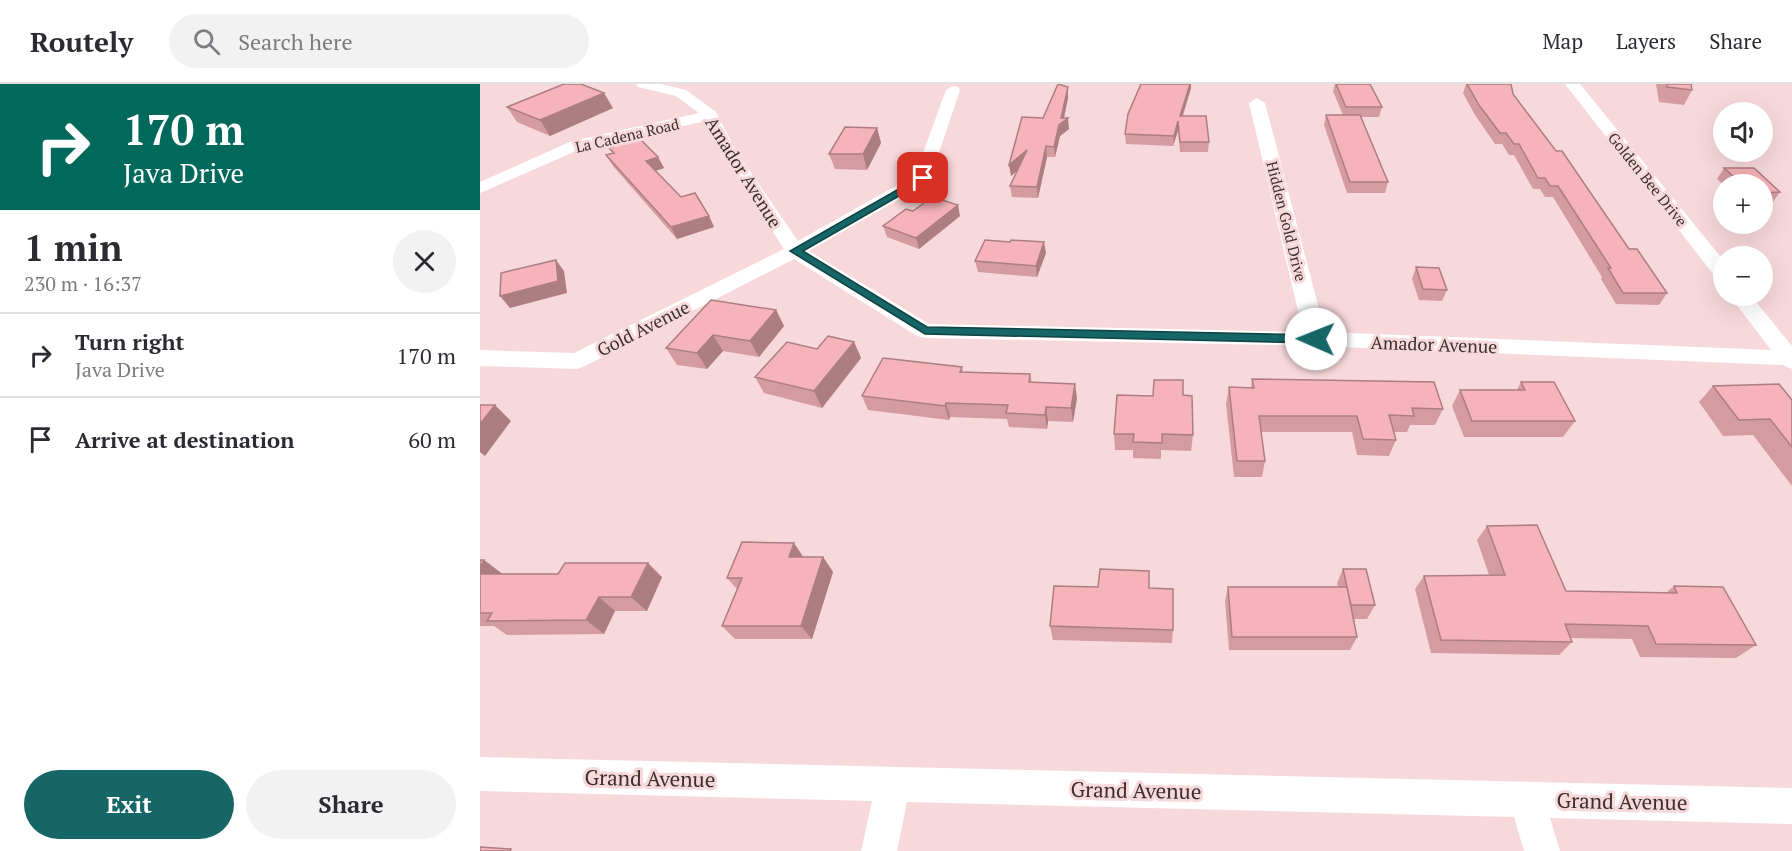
<!DOCTYPE html>
<html lang="en">
<head>
<meta charset="utf-8">
<style>
  :root { --surface:#fff; --page:#f2f2f3; --text:#2b2b33; --muted:#7c7c81; --line:#e1e1e2; --accent:#176667 }
  body { margin:0; font-family:"PT Serif",serif; background:var(--page); color:var(--text); height:100vh; display:flex; flex-direction:column; font-size:22px; white-space:nowrap }
  * { box-sizing:border-box; margin:0 }
  p { font-size:20px; color:var(--muted) }
  .icon { flex:none; width:33px; height:33px; fill:none; stroke:currentColor; stroke-width:2; stroke-linecap:round; stroke-linejoin:round }
  .map { position:relative; flex:1; overflow:hidden }
  .panel { display:flex; flex-direction:column; background:var(--surface); width:480px }
  .panel>* { flex:none }
  .top-card { background:#00695c; color:#fff; overflow:hidden }
  .controls { position:absolute; left:1233px; top:18px; display:grid; gap:12px }
  .controls a { display:grid; place-items:center; width:60px; height:60px; border-radius:50%; background:var(--surface); box-shadow:0 6px 24px #0002; font-size:30px }
  .pin { position:absolute; display:grid; place-items:center; width:51px; height:51px; color:#fff; margin:-26px; border-radius:12px; box-shadow:0 3px 9px #0006 }
  .me { position:absolute; width:66px; margin:-33px; rotate:271deg; stroke-linejoin:round; filter:drop-shadow(0 0 4px #0008) }
  .turn { display:flex; align-items:center; gap:21px; height:126px; padding:0 24px; font-size:27px }
  .turn .icon { width:78px; height:78px; stroke-width:2.5 }
  .turn b { display:block; font-size:42px; line-height:51px }
  .round { display:grid; place-items:center; flex:none; width:63px; height:63px; border-radius:32px; background:var(--page) }
  .headline { display:flex; align-items:center; justify-content:space-between; height:102px; padding:0 24px }
  h1 { font-size:36px; font-weight:800; line-height:45px }
  .primary-button { display:flex; gap:12px; margin-top:auto; padding:12px 24px }
  .primary-button a { flex:1; height:69px; border-radius:36px; background:var(--accent); color:#fff; font-size:24px; font-weight:800; line-height:69px; text-align:center }
  .primary-button a+a { background:var(--page); color:var(--text) }
  ul { padding:0; list-style:none }
  li { display:flex; align-items:center; gap:18px; height:84px; padding:0 24px; border-top:2px solid var(--line) }
  li div { flex:1 }
  li b { display:block; font-size:22px }
  li em { font-style:normal }
  header { display:flex; align-items:center; gap:36px; box-sizing:border-box; height:84px; padding:0 30px; background:var(--surface); border-bottom:2px solid var(--line) }
  header strong { font-size:28px }
  nav { display:flex; gap:33px; margin-inline-start:auto; font-size:21px }
  .search { width:420px; height:54px; background:var(--page); display:flex; align-items:center; gap:15px; box-sizing:border-box; padding:0 21px; border-radius:33px; color:var(--muted); font-size:22px }
  main { display:flex; flex:1; min-height:0 }
  .map>svg:first-child { display:block }
  .lines { fill:none; stroke-linecap:round; stroke-linejoin:round }
  .street { fill:#fff; fill-rule:evenodd }
  .wall { fill:#d49ba0 }
  .shaded-wall { fill:#ac7e82 }
  .building { fill:#f6b4ba; stroke:#ac7e82; stroke-width:1.5 }
  .route { fill:#176667; stroke:#0f4243; stroke-width:1.5 }
  .labels { text-anchor:middle; dominant-baseline:central; stroke-width:6; stroke-linejoin:round; paint-order:stroke }
  .far-street-label { font-size:15px; fill:#3b2f30; stroke:#f8d9db }
  .street-label { font-size:18px; fill:#3b2f30; stroke:#f8d9db }
  .near-street-label { font-size:21px; fill:#3b2f30; stroke:#f8d9db }
</style>
</head>
<body>
<header>
<strong>Routely</strong>
<div class="search"><svg class="icon" aria-label="search" viewBox="0 0 24 24"><circle cx="10" cy="10" r="6"/><path d="M15 15l6 6"/></svg>Search here</div>
<nav><a>Map</a><a>Layers</a><a>Share</a></nav>
</header>
<main>
<section class="panel">
<div class="top-card">
<div class="turn"><svg class="icon" aria-label="right" viewBox="0 0 24 24"><path d="M7 20v-9h11M14 6l5 5-5 5"/></svg><div><b>170 m</b>Java Drive</div></div>
</div>
<div class="headline"><div><h1>1 min</h1><p>230 m · 16:37</p></div><a class="round"><svg class="icon" aria-label="close" viewBox="0 0 24 24"><path d="M6 6l12 12M18 6L6 18"/></svg></a></div>
<ul>
<li><svg class="icon" aria-label="right" viewBox="0 0 24 24"><path d="M7 20v-9h11M14 6l5 5-5 5"/></svg><div><b>Turn right</b><p>Java Drive</p></div><em>170 m</em></li>
<li><svg class="icon" aria-label="arrive" viewBox="0 0 24 24"><path d="M6 21V4h12l-3 4 3 4H6"/></svg><div><b>Arrive at destination</b></div><em>60 m</em></li>
</ul>
<div class="primary-button"><a>Exit</a><a>Share</a></div>
</section>
<div class="map">
<svg width="1312" height="767" viewBox="0 0 1312 767">
  <rect width="100%" height="100%" fill="#f8d9db"/>
  <g class="lines">
    <!-- street -->
    <path class="street" d="M156,0H181L206,6L236,28L256,67L318,157L435,91L466,6L473,2L478,3L480,6L449,98L329,167L449,240L823,248L769,19L777,14L785,19L845,248L1291,266L1250,212H1271L1312,262V285L1303,281L836,262L445,254L437,252L314,175L105,282L97,285L0,282V266L94,269L304,165L240,67L226,37L103,64L0,109V98L92,57L219,29L196,12L158,3Z
      M1085,0H1100L1244,177V197L1237,195Z
      M0,673L1312,704V740L1070,734L1080,767H1044L1034,733L427,718L417,767H381L392,717L0,707Z"/>
  </g>
  <!-- wall -->
  <path class="wall" d="M661,0H711V4L703,32L729,58L728,68H700L698,47L693,62L646,60L645,50Z
    M855,0H890L902,23L899,33H881L908,98L905,109H867L844,41L846,31H863L853,7Z
    M986,0H1031L1033,10L1149,165L1187,209L1179,221L1136,220L1121,195L1122,193L1073,113H1065L1060,105H1053L1034,71H1029L1022,60H1015L995,31L983,9Z
    M1176,0H1211L1212,6L1204,21L1179,18Z
    M588,3V14L584,34L589,45L580,52L575,73H567L558,114L532,113L530,102L538,85L531,92L563,34Z
    M27,23L133,24L70,52L37,38Z
    M397,44L401,59L387,86L355,85L349,70Z
    M129,64L178,73L184,84L175,87L201,113L229,132L234,143L197,155L133,82L126,71L132,69Z
    M1244,84L1300,108L1292,119L1282,120V100L1244,101L1237,95Z
    M480,132L439,165L407,153L403,142Z
    M566,169L557,193L498,188L495,177Z
    M936,183L967,206L962,217L939,216L932,195Z
    M296,226L304,242L279,273L243,267L227,285L197,281L186,264Z
    M374,258L381,274L342,324L284,309L275,293Z
    M482,283L483,288L550,290L552,298L597,314L593,338L568,337L567,345L529,343L527,335L470,333L469,336L388,326L382,312Z
    M772,295L963,325L955,341H930L927,348H914L916,356L909,372L877,371L872,348H781L785,377L782,393H754L746,320L749,303L771,304Z
    M1041,298L1095,337L1083,353H984L972,322L980,306H1037Z
    M1233,302L1312,316V402L1273,351L1243,352L1219,318Z
    M703,311L713,351L711,367L681,366V375L653,374V366H635L634,350L673,312Z
    M1007,442L1086,507L1186,509L1194,502L1276,561L1256,574L1160,573L1152,555L1090,554L1092,558L1079,571L951,569L935,505L944,492L1009,491L997,456Z
    M324,473H343L353,488L332,555H255L242,542L257,505L247,494Z
    M0,476H4L22,490L182,493L167,527H135L124,550L27,551L14,542H0Z
    M863,485L895,521L887,535H874L877,553L870,566H749L745,517L748,503H858L857,499Z
    M669,504L693,546L692,559L573,556L570,542Z"/>
  <!-- shaded-wall -->
  <path class="shaded-wall" d="M710,0H711V4L699,42L700,32Z
    M588,3V14L583,38L588,34L589,45L580,52L575,73L574,63Z
    M124,9L133,24L70,52L60,36Z
    M698,37V47L693,62L694,52Z
    M397,44L401,59L387,86L383,70Z
    M566,62L567,73L558,114L557,103Z
    M547,66L549,77L531,92L529,81Z
    M178,73L184,84L172,88L166,77Z
    M478,121L480,132L439,165L436,154Z
    M229,132L234,143L197,155L191,143Z
    M564,158L566,169L557,193L556,182Z
    M76,176L84,187L87,209L30,224L20,212Z
    M296,226L304,242L279,273L270,257Z
    M233,251L243,267L227,285L217,269Z
    M374,258L381,274L342,324L334,307Z
    M595,300L597,314L593,338L591,324Z
    M466,319L470,333L469,336L465,322Z
    M15,321L31,337L5,372L0,368V340Z
    M566,323L568,337L567,345L565,331Z
    M314,459L324,474L309,473Z
    M343,473L353,488L332,555L321,542Z
    M4,476L24,491L0,494V483Z
    M168,479L182,493L167,527L151,513Z
    M119,513L135,527L124,550L106,536Z"/>
  <!-- building -->
  <path class="building" d="M84,0H101L124,9L60,36L27,23Z
    M578,0L588,3L581,34H588L579,41L574,63L566,62L557,103L530,102L547,66L529,81L542,33L563,34Z
    M661,0H710L700,32H726L729,58H700L698,37L694,52L645,50L648,30Z
    M856,0H890L902,23H866Z
    M987,0H1031L1033,10L1076,67H1082L1149,165H1157L1187,209H1143L1128,184H1131L1078,102H1070L1065,94H1058L1039,60H1034L1026,49H1020L999,21Z
    M1187,0H1211L1212,6L1187,3Z
    M846,31H880L908,98H870Z
    M365,43L397,44L383,70H349Z
    M159,54L178,73L166,77L201,113L215,109L229,132L191,143L126,71L134,69L129,64Z
    M1244,84H1274L1300,108L1282,109V100H1262Z
    M452,113L478,121L436,154L403,142L426,125L433,127Z
    M505,156L530,158L531,156L564,158L556,182L495,177Z
    M76,176L78,197L20,212L21,189Z
    M936,183L959,184L967,206L943,205Z
    M231,216L296,226L270,257L233,251L217,269L186,264Z
    M348,252L374,258L334,307L275,293L307,258L337,265Z
    M403,274L482,283L480,288L550,290L549,298L595,300L591,324L566,323L565,331L526,329L528,321L466,319L465,322L382,312Z
    M772,295L954,298L963,325L932,324L934,332L909,331L916,356L883,355L877,332H779L785,377H757L749,303L774,304Z
    M674,296H703V311L712,312L713,351L682,350V359L653,358L654,350H634L637,311L673,312Z
    M1041,298H1074L1095,337H992L980,306H1045Z
    M1299,300L1312,316V363L1290,335L1259,336L1233,302Z
    M0,321H15L0,340Z
    M1057,441L1086,507L1197,509L1194,502L1243,503L1276,561L1176,560L1168,542L1085,540L1092,558L961,556L944,492L1025,491L1007,442Z
    M262,458L314,459L309,473H343L321,542H242L262,494H247Z
    M0,476H4L0,483Z
    M85,479H168L151,513H119L106,536L7,537L12,529H0V490H78Z
    M620,485L669,487V504L693,505V546L570,542L574,502L618,503Z
    M863,485H886L895,521H871Z
    M748,503H867L877,553H752Z
    M0,763L31,765L30,767H0Z"/>
  <!-- route -->
  <path class="route" d="M443,91L448,94L447,96L323,167L447,243L836,251L842,255L836,259L445,250L310,167Z"/>
  <g class="labels">
    <!-- far-street labels -->
    <g class="far-street-label">
      <text transform="translate(147 51) rotate(-13)">La Cadena Road</text>
      <text transform="translate(1168 95) rotate(51)">Golden Bee Drive</text>
      <text transform="translate(807 137) rotate(76)">Hidden Gold Drive</text>
    </g>
    <!-- street labels -->
    <g class="street-label">
      <text transform="translate(264 88) rotate(58)">Amador Avenue</text>
      <text transform="translate(163 244) rotate(-27)">Gold Avenue</text>
      <text transform="translate(954 260) rotate(2)">Amador Avenue</text>
    </g>
    <!-- near-street labels -->
    <g class="near-street-label">
      <text transform="translate(170 694) rotate(1)">Grand Avenue</text>
      <text transform="translate(656 706) rotate(1)">Grand Avenue</text>
      <text transform="translate(1142 717) rotate(1)">Grand Avenue</text>
    </g>
  </g>
</svg>
<div class="controls">
<a><svg class="icon" aria-label="sound" viewBox="0 0 24 24"><path d="M4 9h4l5-4v14l-5-4H4zM17 9q2 3 0 6"/></svg></a>
<a>+</a>
<a>−</a>
</div>
<div class="pin" style="left:443px;top:94px;background:#d93025"><svg class="icon" aria-label="arrive" viewBox="0 0 24 24"><path d="M6 21V4h12l-3 4 3 4H6"/></svg></div>
<svg class="me" style="left:836px;top:255px" viewBox="-20 -20 40 40"><circle r="19" fill="#fff"/><path d="M0-13L10 11 0 6-10 11z" fill="#176667"/></svg>
</div>
</main>
</body>
</html>
